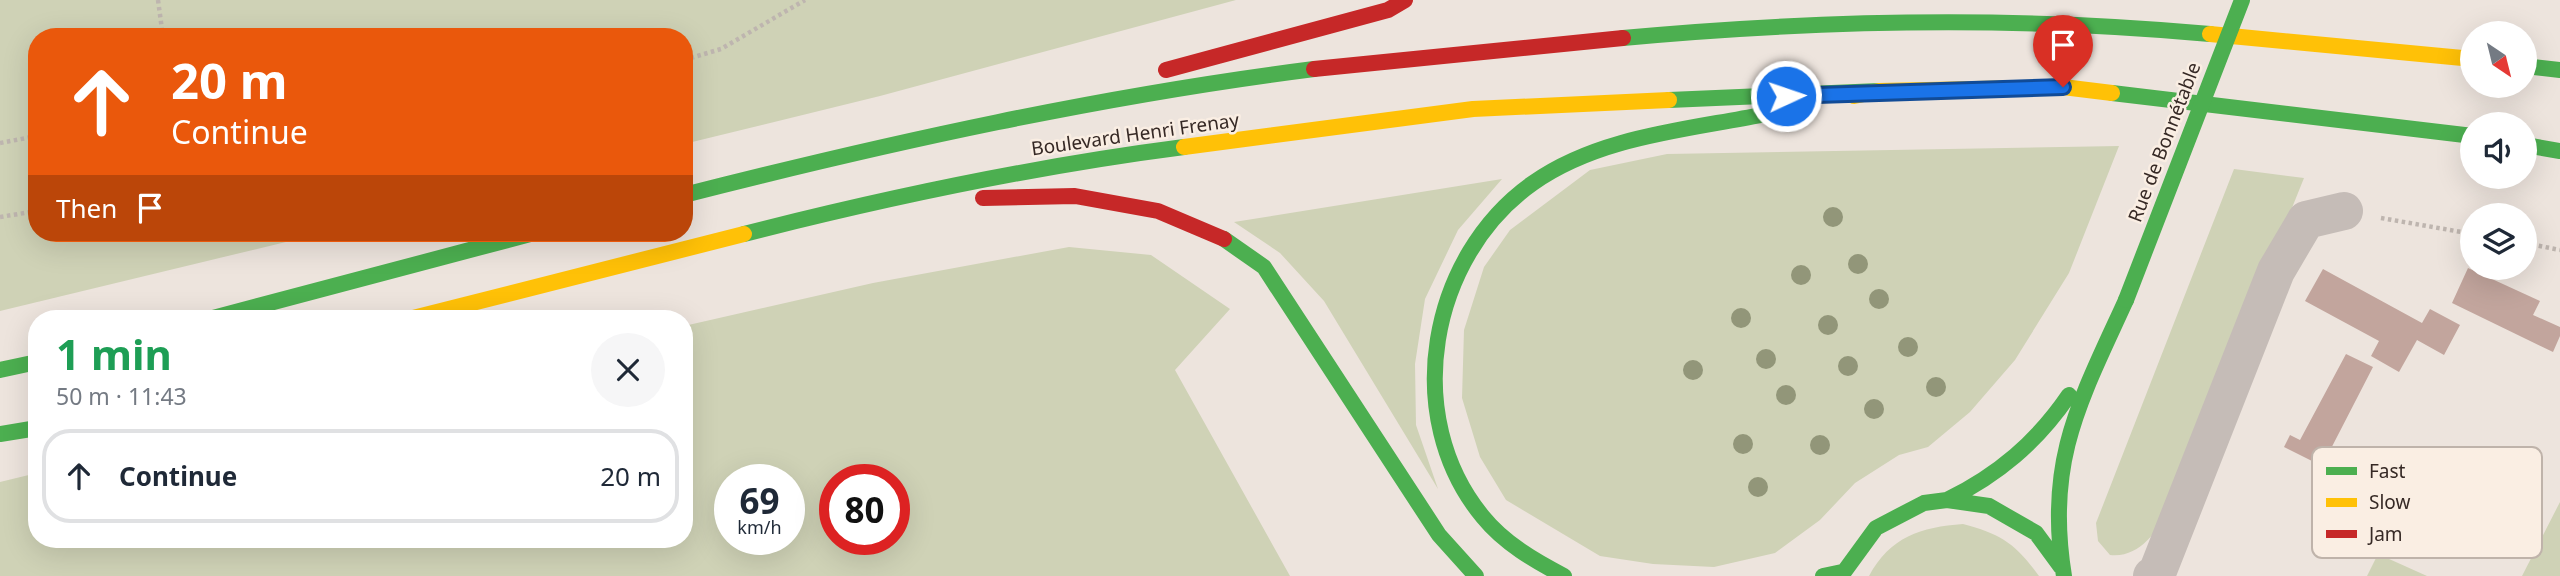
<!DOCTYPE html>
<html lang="en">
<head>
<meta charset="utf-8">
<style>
  :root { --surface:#fff; --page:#f6f6f7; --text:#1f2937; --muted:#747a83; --line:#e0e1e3 }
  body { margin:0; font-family:"Noto Sans",sans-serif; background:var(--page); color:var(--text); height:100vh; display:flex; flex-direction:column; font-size:26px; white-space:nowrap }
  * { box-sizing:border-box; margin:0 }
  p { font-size:23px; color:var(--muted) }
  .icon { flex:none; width:38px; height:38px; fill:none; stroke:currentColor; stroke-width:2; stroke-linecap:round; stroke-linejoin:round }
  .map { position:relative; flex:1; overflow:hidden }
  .panel { position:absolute; left:28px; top:310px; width:665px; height:238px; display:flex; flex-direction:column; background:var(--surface); border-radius:28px; box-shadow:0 7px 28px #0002 }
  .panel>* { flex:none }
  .hud { position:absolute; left:28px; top:28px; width:665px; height:214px; border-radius:28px; box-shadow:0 7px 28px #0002; background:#ea580c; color:#fff; overflow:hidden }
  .needle { width:46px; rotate:145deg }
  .tools { position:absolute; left:2460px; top:21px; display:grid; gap:14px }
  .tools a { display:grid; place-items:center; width:77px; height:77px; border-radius:50%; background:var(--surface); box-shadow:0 7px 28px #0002; font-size:35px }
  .speed { position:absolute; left:714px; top:464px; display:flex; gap:14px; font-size:35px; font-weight:700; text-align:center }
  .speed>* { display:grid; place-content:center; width:91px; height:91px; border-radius:50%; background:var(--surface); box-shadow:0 7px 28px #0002; line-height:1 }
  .speed small { font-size:18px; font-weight:400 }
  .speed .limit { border:10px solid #d22; background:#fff; color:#111 }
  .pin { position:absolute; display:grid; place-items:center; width:60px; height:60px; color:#fff; margin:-72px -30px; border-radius:50% 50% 50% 0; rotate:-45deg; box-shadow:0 0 7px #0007 }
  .pin .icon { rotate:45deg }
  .me { position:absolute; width:77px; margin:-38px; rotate:87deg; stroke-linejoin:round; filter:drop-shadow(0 0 5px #0008) }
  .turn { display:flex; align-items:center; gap:24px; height:147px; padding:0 28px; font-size:32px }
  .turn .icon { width:91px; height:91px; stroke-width:2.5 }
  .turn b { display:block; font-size:49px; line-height:60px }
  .then { display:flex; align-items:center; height:66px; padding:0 28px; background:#0003; gap:14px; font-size:26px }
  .round { display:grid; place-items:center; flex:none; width:74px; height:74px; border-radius:37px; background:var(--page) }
  .headline { display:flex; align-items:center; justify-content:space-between; height:119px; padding:0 28px }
  h1 { font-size:42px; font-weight:700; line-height:52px; color:#1e9e55 }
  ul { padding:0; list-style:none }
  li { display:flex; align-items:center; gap:21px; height:94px; margin:0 14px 10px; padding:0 14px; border:4px solid var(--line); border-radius:28px }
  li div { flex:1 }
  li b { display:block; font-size:26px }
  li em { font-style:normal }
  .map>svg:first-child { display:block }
  .green { fill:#cfd2b6; fill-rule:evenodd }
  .building { fill:#c2a59d }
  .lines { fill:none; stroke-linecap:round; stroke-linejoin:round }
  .path { stroke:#beb5af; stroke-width:4.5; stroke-dasharray:3.5 3.5; stroke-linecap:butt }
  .street { stroke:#c5bcb7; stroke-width:38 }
  .fast { stroke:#4caf50; stroke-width:16 }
  .slow { stroke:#ffc107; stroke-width:16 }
  .jam { stroke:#c62828; stroke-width:16 }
  .fast-bridge { stroke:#4caf50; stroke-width:16 }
  .tree { fill:#929679 }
  .route-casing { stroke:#114b97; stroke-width:18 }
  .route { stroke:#1a73e8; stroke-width:12 }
  .labels { text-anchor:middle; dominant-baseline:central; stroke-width:5; stroke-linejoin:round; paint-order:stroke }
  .street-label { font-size:19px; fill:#362925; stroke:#faeee3 }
  .key { fill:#faeee3; stroke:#bfb3aa; stroke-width:2 }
  .key-label { font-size:19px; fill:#362925 }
</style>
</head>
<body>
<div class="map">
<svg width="2560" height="576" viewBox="0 0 2560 576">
  <rect width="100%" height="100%" fill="#ede4dd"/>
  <!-- green -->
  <path class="green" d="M0,0H1236L880,96L684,144V37H37V233H323L0,311Z
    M2119,146L2069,273L2015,360L1970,412L1928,447L1899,455L1855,483L1820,520L1775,553L1714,567L1653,564L1600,556L1506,500L1480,457L1462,398L1464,330L1484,267L1510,230L1590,170L1667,154Z
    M2234,169L2304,178L2170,511C2155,532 2140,558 2110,555L2098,541L2096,523Z
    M1502,179L1458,230L1425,299L1415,364L1416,425L1438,489L1324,301L1280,253L1234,222Z
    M1069,247L1151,255L1230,309L1175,370L1290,576H0V482L37,473V539H684V326L873,283ZM730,480H789V539H730ZM835,480H894V539H835Z
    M2560,502V576H2522Z
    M1963,524C2001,534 2016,544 2039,576H1869C1890,537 1921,527 1963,524Z
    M2378,554L2427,576H2367Z"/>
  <!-- building -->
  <path class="building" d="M2468,268L2540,301L2533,315L2560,327V336L2553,352L2452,303Z
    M2323,269L2422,323L2430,309L2460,325L2444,355L2417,340L2399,372L2371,356L2379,341L2305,301Z
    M2346,354L2373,367L2322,466L2284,447L2290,435L2300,440Z"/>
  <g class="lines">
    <!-- path -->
    <path class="path" d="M158,0L163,37
      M684,60L721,49L805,0
      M0,143L37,136
      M0,217L37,211
      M2381,218L2473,234
      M2525,243L2560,250"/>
    <!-- street -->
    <path class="street" d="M2152,576L2157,573L2276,271L2306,220L2344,211"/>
    <!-- fast -->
    <path class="fast" d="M1623,38C1817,20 2016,16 2210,34
      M2525,66L2560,70
      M2112,93L2473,136
      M1669,100L1879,91
      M2525,145L2560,151
      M684,195C892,142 1101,96 1314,69
      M744,234C889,197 1036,166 1184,147
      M1224,239L1264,267L1439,535L1476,576
      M213,318L534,233
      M0,370L37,362
      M0,434L37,428
      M1947,500C1998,475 2037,442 2069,395
      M1564,576C1535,561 1504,543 1483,517C1400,417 1429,256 1533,183C1598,137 1685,130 1761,115
      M1823,576L1842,572
      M1841,576L1876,528L1924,503L1947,500L1989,506L2036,533L2061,567
      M2064,576C2045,461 2080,401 2126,300"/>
    <!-- slow -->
    <path class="slow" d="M2210,34L2473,59
      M1854,96L1879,91L2063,87L2112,93
      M1184,147L1473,109L1669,100
      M413,318L744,234"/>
    <!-- jam -->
    <path class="jam" d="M1314,69L1623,38
      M1166,70L1388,10L1405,0
      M983,198L1075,196L1158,211L1224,239"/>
    <!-- fast-bridge -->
    <path class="fast-bridge" d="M2126,300L2242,0"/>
  </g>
  <!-- trees -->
  <g class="tree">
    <circle cx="1833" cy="217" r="10"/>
    <circle cx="1858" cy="264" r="10"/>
    <circle cx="1801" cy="275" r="10"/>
    <circle cx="1879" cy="299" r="10"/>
    <circle cx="1741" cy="318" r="10"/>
    <circle cx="1828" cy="325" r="10"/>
    <circle cx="1908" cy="347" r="10"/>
    <circle cx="1766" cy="359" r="10"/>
    <circle cx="1848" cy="366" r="10"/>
    <circle cx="1693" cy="370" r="10"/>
    <circle cx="1936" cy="387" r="10"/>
    <circle cx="1786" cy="395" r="10"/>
    <circle cx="1874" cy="409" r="10"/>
    <circle cx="1743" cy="444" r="10"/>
    <circle cx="1820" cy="445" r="10"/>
    <circle cx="1758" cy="487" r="10"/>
  </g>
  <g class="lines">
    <!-- route casing -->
    <g class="route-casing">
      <path id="route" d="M1786,96L2063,87"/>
    </g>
    <!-- route -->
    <use href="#route" class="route"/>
  </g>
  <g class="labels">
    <!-- street labels -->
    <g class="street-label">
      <text transform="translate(1135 134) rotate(-8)">Boulevard Henri Frenay</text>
      <text transform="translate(2164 142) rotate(-69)">Rue de Bonnétable</text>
    </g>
  </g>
  <!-- legend -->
  <rect x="2312" y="447" width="230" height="111" rx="10" class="key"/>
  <rect x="2326" y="467" width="31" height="8" fill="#4caf50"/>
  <rect x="2326" y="498" width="31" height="9" fill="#ffc107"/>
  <rect x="2326" y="530" width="31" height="8" fill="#c62828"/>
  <g class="key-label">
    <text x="2369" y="478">Fast</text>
    <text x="2369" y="509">Slow</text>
    <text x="2369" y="541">Jam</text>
  </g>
</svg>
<div class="tools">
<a><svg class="needle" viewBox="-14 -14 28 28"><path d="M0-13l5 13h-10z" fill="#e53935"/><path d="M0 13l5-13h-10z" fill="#747a83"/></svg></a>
<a><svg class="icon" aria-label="sound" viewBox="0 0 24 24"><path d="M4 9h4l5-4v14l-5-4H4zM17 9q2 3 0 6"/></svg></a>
<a><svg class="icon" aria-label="layers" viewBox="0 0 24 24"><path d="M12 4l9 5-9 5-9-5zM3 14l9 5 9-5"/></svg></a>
</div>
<div class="speed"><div>69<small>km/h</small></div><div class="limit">80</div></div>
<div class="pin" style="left:2063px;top:87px;background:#d93025"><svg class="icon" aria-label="arrive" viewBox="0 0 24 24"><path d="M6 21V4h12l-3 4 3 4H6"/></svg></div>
<svg class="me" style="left:1786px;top:96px" viewBox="-20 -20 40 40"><circle r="17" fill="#1a73e8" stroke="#fff" stroke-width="3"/><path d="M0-11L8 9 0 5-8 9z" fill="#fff"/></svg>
<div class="hud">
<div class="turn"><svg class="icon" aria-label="ahead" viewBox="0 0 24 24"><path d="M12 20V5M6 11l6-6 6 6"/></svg><div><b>20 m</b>Continue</div></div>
<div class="then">Then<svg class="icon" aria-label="arrive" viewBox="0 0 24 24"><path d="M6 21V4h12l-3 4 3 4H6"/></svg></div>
</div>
<section class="panel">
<div class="headline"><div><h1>1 min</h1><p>50 m · 11:43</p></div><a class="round"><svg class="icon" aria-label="close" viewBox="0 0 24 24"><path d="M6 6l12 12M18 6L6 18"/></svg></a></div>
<ul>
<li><svg class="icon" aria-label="ahead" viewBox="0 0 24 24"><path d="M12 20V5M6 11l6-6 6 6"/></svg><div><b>Continue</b></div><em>20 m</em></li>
</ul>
</section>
</div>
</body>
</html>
